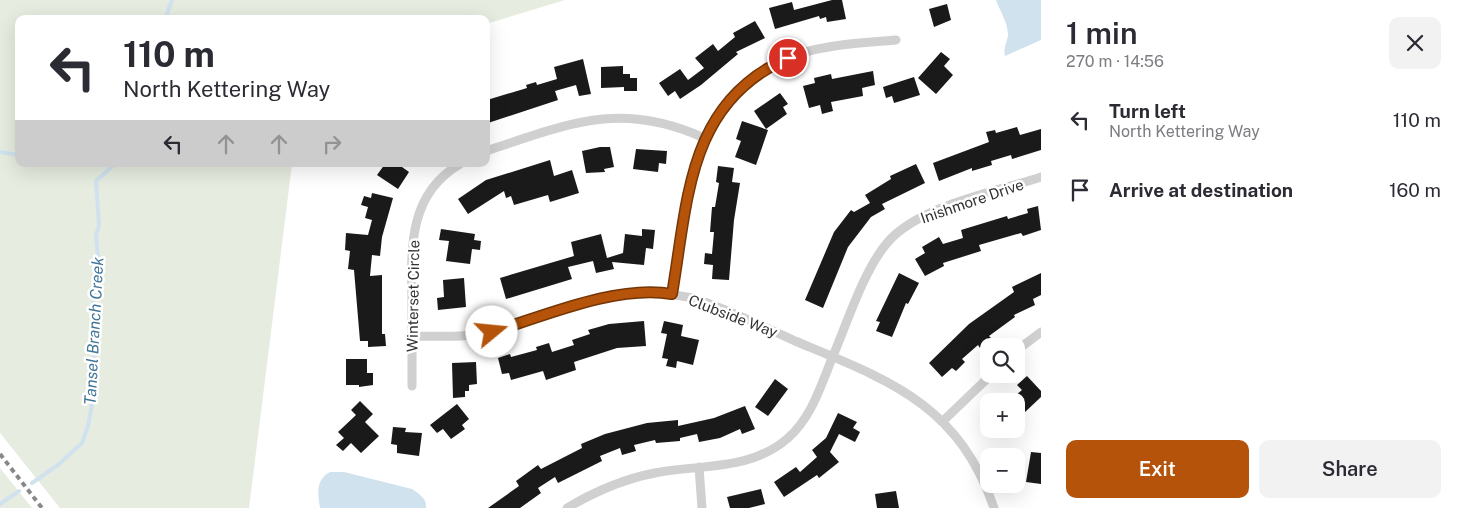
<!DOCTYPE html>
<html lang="en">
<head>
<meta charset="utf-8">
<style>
  :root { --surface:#fff; --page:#f2f2f3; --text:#2b2b33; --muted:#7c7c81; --accent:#b45309 }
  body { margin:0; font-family:"Public Sans",sans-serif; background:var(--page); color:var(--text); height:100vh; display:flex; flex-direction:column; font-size:19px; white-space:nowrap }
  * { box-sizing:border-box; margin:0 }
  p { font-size:16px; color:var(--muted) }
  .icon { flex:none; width:28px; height:28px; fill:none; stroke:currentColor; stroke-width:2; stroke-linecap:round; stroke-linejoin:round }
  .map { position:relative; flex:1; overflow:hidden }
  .side { display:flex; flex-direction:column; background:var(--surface); width:425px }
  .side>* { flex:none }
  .guide { position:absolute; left:15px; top:15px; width:475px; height:152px; border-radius:10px; box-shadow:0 5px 20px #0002; background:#fff; color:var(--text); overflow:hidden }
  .fabs { position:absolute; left:980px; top:338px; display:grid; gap:10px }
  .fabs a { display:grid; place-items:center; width:45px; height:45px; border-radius:10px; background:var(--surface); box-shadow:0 5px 20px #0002; font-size:25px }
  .pin { position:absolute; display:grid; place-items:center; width:42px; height:42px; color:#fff; margin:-21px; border:2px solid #fff; border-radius:50%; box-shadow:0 1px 5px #0007 }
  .me { position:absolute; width:55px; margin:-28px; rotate:73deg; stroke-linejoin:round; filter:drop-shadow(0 0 4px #0008) }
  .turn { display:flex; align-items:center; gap:18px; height:105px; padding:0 25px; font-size:22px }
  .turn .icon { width:65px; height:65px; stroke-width:2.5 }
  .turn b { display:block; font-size:35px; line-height:42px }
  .lanes { display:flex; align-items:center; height:48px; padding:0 25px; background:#0003; justify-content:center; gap:25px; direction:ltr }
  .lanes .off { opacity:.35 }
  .round { display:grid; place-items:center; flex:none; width:52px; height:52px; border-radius:10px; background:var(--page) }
  .overview { display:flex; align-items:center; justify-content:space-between; height:85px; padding:0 25px }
  h1 { font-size:30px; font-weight:600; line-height:38px }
  .primary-button { display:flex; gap:10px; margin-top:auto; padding:10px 25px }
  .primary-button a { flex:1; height:58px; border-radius:10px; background:var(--accent); color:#fff; font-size:20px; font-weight:600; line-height:58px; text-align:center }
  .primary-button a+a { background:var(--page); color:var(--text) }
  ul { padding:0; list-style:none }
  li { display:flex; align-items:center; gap:15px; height:70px; padding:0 25px }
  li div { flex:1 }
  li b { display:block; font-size:19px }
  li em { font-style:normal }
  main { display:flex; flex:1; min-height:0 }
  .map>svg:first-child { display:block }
  .green { fill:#e6ecdf }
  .water { fill:#cfe2ee }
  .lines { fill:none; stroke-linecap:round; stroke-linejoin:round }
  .stream { stroke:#cfe2ee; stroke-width:4 }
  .building { fill:#1a1a1a }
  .minor { stroke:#d0d0d0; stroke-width:9 }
  .rail { stroke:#888; stroke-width:4; stroke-dasharray:5 4; stroke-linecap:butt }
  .route-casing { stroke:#753606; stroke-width:12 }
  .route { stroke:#b45309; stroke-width:9 }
  .labels { text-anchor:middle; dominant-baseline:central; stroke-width:5; stroke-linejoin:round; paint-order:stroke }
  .street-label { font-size:15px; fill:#333; stroke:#fff }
  .water-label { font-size:16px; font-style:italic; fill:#3f7597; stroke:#fff }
</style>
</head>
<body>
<main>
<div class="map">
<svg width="1041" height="508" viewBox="0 0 1041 508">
  <rect width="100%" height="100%" fill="#fff"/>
  <!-- green -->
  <path class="green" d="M0,0H565L486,24V19H19V164H292L249,508H60L0,433Z
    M0,468L32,508H0Z"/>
  <!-- water -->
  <path class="water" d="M996,0H1041V40L1005,56C1003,48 1007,43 1008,35C1008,23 1000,11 996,0Z
    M330,472H344L412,489C419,494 427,498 426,508H320C318,494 315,480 330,472Z"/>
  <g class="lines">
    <!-- stream -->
    <path class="stream" d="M165,19L172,0
      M0,152L19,155
      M32,483L58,465L82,443L88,426L95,389V322L93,296L98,255L96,236L99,225L96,181L115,164
      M0,504L19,491"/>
  </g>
  <!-- building -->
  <path class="building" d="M832,0H842L846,19L827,22L826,17L820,19L819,16L775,29L769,8L792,2L794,10Z
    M947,4L951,20L934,27L929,9Z
    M755,21L765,38L736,52L738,54L701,85L680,99L675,91L668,96L659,83L680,69L688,80L704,68L695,58L713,44L718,51L735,37L733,33Z
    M941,52L950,59L944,66L953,75L936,94L918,78Z
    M583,59L591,94L579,96L576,85L555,91L558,100L488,123L486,108L490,107L487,100L527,88L526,85L536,82L537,85L557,79L554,67Z
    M623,66V74H630V78H637V91H624V87L601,88V67Z
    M873,71L875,85L862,88L863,96L831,102L833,111L822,114L820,105L809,108L803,86L815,83L814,78L831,74L832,79Z
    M914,77L920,95L894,103L892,96L886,98L883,87Z
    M780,93L788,104L783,107L787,114L766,129L754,111Z
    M742,121L768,130L756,165L735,157L741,141L736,139Z
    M1017,127L1020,135L1041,129V150L1012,159L1011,155L991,161L992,165L972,171V168L939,181L933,163L989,142L986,132L995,130L996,133Z
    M600,147H610L614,167L604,169L605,172L586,173L582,151Z
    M636,149L667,151L666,164L659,163L658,172L633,169Z
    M550,160L554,176L572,170L579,193L550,202L548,195L514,205L511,196L506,198L504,191L468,214L458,199L486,180Z
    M385,164H404L402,167L409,172L398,189L377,175Z
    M916,164L925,183L882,204L885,209L871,217L848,247L823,308L805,300L834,232L851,210L854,212L870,203L865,195L891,179L890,176Z
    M718,166L734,168L732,182L740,183L734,220L729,280L712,279L713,265L704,264L705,253L712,254L714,232H710L712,207H715L719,183L716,182Z
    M372,193L393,198L382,237L380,256L372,255L370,276L382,275V334H385L386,346L368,347V341H360L354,270L348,269L350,251L345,250L346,233L368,235L372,220L365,218L368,207L361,205L364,196L371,198Z
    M1038,206L1041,230L1023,236L1021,233L979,245L981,251L943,263L944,266L925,276L915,259L925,253L922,247L939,237L943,244L963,238L961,230L1007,216L1008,219L1028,213L1027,209Z
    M441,229L475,234L474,240L481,241L480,250L472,249L470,264L446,261L449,241L439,240Z
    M642,229L655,230L653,249L646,248L644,265L612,262L614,269L596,273L593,261L568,267L572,279L506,299L500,278L574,256L571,242L601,234L607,258L623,253L625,234L642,236Z
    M899,273L919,283L908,304L906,303L892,337L876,331L880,322L876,321Z
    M1041,273V295L1033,299L1035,305L1014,315L1015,317L989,336L991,338L980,348L978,345L962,359L965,362L956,371L952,368L942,377L929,363L969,324L1014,292L1012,287Z
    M464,278L466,307L438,310L437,298L444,297L443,280Z
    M644,321L646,346L617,348L574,362L576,370L546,380L543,371L511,380L509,373L502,374L498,358L510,354L511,357L537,350L536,347L549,343L552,352L574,345L572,340L590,334L588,330L609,324Z
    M664,321L683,325L681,336L699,340L693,365L677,361L676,368L666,366L668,359L662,358L667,334L661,333Z
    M346,359H367V373H373V385L359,387V385H346Z
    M476,362L477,384L469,385V391H465V397L453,398L452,363Z
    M1027,376L1041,391V397L1024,413L1022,411L1016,416V395L1022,390L1017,385Z
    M775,379L788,389L768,416L755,407Z
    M360,401L373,414L365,422L379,436L361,453L351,443L343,451L336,445L344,438L338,432L356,415L351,410Z
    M457,404L469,419L462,425L465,429L451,439L443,429L437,433L430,425Z
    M745,406L755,429L742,434L740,429L720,438L699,442L697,434L680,438V441L656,443L655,440L634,445L636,451L622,455L620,448L600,456L602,461L558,483L555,477L538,488L541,493L520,508H488L519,486L516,481L538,465L541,469L582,448L581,444L605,434L647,423L678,420V426L714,418Z
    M838,413L857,422L853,428L860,432L855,442L839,434L830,452L839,462L819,478L817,475L784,497L774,482L796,467L800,472L817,457L812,450L826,438Z
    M393,427L406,428L405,432L422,433L419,456L397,453V445L391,444Z
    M1031,452L1041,453V484L1026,482Z
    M761,489L765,504L749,508H730L727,497Z
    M896,491L899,508H877L875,494Z"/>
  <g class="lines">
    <!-- minor -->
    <path class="minor" d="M486,151C568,124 620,100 704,138
      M672,294C688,198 688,91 799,54C830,44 864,43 896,40
      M412,336C438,336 467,338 492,332C537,321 582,297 629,293C651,291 672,294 693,298C728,309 762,326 795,341C888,380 958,403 994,508
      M1016,351L1041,332
      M412,386C412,357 412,329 412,301C411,249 408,194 460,164
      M942,422L992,374
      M699,467L702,508
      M567,508C594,492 623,479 655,473C700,464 751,471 788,438C812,417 821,385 833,356C847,323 864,270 887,243C918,206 995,192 1041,177"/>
    <!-- rail -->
    <path class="rail" d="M0,454L42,508"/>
  </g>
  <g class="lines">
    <!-- route casing -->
    <g class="route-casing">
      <path id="route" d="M492,332C544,316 618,284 672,294C688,201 687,102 788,58"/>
    </g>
    <!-- route -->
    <use href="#route" class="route"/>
  </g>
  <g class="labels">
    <!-- street labels -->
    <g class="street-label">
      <text transform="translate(972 201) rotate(-19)">Inishmore Drive</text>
      <text transform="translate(413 296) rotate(-89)">Winterset Circle</text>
      <text transform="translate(733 316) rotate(21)">Clubside Way</text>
    </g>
    <!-- water labels -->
    <g class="water-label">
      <text transform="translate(94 331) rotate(-87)">Tansel Branch Creek</text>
    </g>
  </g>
</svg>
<div class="fabs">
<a><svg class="icon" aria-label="search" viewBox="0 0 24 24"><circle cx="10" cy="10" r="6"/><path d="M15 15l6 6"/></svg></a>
<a>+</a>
<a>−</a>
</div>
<div class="pin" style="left:788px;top:58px;background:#d93025"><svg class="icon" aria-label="arrive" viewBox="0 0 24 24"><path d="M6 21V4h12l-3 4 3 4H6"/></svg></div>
<svg class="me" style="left:492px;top:332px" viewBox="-20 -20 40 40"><circle r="19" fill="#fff"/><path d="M0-13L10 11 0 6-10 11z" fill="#b45309"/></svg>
<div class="guide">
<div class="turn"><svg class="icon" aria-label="left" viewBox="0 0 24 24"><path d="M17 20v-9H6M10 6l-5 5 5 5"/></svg><div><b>110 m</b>North Kettering Way</div></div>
<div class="lanes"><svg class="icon" aria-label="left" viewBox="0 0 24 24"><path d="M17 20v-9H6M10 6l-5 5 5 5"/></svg><svg class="icon off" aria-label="ahead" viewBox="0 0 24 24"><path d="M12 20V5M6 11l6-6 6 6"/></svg><svg class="icon off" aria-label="ahead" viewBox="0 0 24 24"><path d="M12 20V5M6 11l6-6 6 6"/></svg><svg class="icon off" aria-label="right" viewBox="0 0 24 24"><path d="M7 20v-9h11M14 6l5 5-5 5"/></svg></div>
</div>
</div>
<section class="side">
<div class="overview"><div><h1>1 min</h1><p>270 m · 14:56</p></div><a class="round"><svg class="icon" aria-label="close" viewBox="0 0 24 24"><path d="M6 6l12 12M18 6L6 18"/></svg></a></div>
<ul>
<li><svg class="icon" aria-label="left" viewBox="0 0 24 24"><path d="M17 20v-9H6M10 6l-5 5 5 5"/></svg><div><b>Turn left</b><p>North Kettering Way</p></div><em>110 m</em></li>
<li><svg class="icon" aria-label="arrive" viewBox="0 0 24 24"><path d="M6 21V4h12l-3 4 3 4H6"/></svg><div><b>Arrive at destination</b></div><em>160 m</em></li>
</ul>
<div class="primary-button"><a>Exit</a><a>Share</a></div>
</section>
</main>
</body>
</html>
